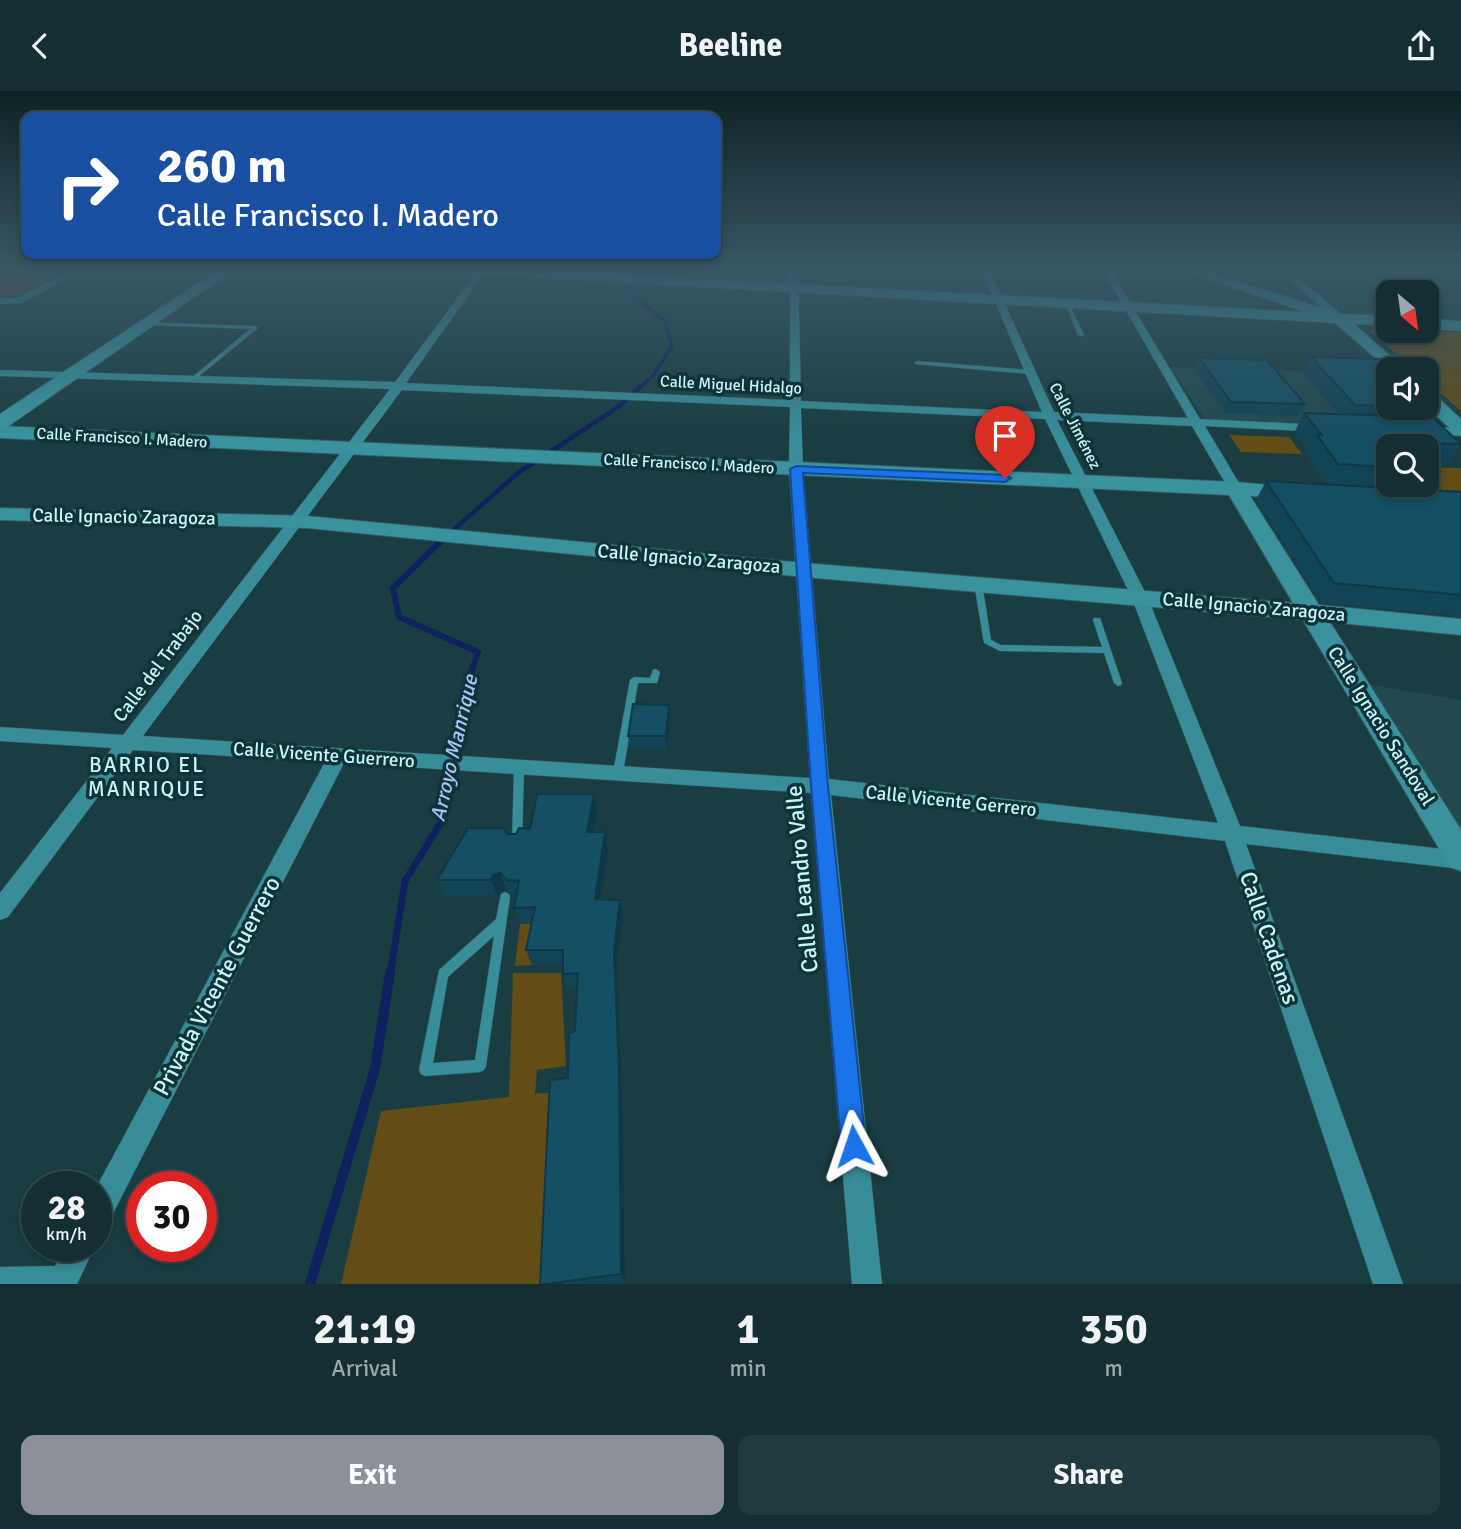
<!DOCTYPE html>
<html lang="en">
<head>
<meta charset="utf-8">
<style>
  :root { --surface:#142e32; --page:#213a3e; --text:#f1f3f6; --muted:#9da8ac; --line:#334a4d; --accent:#8c9099 }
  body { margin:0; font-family:Signika,sans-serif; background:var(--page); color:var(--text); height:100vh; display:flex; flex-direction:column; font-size:26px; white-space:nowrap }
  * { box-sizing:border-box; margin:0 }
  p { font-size:23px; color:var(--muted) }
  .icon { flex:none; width:38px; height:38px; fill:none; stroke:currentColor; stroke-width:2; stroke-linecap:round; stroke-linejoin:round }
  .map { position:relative; height:1193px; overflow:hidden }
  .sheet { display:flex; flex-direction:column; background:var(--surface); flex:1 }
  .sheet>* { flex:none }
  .top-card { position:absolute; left:21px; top:21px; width:700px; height:147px; border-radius:14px; box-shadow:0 4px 10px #0003,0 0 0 2px var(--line); background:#1a4fa0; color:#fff; overflow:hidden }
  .needle { width:46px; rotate:151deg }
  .buttons { position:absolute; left:1376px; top:189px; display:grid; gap:14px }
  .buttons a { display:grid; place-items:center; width:63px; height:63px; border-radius:14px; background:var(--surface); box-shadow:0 4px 10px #0003,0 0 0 2px var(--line); font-size:35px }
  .speed { position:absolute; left:21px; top:1080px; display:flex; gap:14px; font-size:35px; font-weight:700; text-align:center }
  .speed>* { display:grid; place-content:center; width:91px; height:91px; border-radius:50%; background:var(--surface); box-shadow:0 4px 10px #0003,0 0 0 2px var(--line); line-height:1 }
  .speed small { font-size:18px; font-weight:400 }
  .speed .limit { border:10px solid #d22; background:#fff; color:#111 }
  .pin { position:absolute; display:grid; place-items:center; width:60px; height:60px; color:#fff; margin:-72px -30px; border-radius:50% 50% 50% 0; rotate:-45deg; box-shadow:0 0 7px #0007 }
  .pin .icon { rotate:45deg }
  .me { position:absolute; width:77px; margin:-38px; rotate:355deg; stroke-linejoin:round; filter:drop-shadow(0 0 5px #0008) }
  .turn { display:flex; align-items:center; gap:24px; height:147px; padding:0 21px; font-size:32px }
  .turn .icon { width:91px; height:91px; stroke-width:2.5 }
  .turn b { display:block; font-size:49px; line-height:60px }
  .eta { display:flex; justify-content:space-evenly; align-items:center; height:119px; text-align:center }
  .eta b { font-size:42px; font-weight:700; line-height:49px }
  .button { display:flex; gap:14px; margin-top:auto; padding:14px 21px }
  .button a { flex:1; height:80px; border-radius:14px; background:var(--accent); color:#fff; font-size:28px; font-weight:700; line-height:80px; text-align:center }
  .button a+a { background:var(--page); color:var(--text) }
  header { display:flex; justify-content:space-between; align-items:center; height:91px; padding:0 21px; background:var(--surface); font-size:32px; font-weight:700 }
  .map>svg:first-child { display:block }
  .built { fill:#214a4f }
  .green { fill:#634d17 }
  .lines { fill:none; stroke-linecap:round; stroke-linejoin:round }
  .stream-far4 { stroke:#0f205e; stroke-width:3.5 }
  .stream-far3 { stroke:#0f205e; stroke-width:4.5 }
  .stream-far2 { stroke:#0f205e; stroke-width:6 }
  .stream-far1 { stroke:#0f205e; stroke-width:7 }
  .stream { stroke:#0f205e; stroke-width:10 }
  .lane-casing { stroke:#335b60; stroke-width:1 }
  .street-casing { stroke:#335b60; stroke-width:1 }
  .secondary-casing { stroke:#335b60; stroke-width:2 }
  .primary-casing { stroke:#335b60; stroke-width:2 }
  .lane { fill:#388d98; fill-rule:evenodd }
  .street { fill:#388d98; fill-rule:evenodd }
  .secondary { fill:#39929e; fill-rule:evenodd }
  .primary { fill:#3a97a3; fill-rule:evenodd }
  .wall { fill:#124456; fill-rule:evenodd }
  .shaded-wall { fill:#0f3746 }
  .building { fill:#154f64; stroke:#0f3746; stroke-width:2 }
  .route { fill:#1a73e8; stroke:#114b97; stroke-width:2 }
  .labels { text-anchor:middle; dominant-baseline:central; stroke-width:7; stroke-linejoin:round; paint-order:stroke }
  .far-street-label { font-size:16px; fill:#c5f7fe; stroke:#0f3337 }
  .street-label { font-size:19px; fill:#c5f7fe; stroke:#0f3337 }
  .water-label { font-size:21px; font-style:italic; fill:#aac3fc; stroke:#0f3337 }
  .neighbourhood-label { font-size:21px; letter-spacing:2px; fill:#c5f7fe; stroke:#0f3337 }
  .near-street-label { font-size:23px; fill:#c5f7fe; stroke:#0f3337 }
</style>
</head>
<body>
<header><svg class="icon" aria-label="back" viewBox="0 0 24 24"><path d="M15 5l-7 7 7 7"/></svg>Beeline<svg class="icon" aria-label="share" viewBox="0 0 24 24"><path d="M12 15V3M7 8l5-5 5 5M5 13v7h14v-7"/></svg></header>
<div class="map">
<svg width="1461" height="1193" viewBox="0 0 1461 1193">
  <rect width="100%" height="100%" fill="#1a3d42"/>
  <!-- built -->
  <path class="built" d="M1170,276L1378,283L1388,317H1414L1434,336L1205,329Z
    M1371,594L1461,609V750L1396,634Z"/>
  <!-- green -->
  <path class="green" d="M3,178H67L18,204H0V179Z
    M1376,236L1388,237V240L1461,241V320L1426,289V278H1414L1370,240Z
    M1229,344L1289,346L1302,363L1241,361Z
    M1426,376L1461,377V400L1442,399L1426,384Z
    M540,832L532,874L515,875L520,833Z
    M513,882H561L566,975L537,979L535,1003L556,1001L548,1193H341L381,1020L509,1006Z"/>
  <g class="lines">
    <!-- stream-far4 -->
    <path class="stream-far4" d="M618,178L630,203L665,230L672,255L653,285L639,297"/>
    <!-- stream-far3 -->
    <path class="stream-far3" d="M443,448L518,382L618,316L641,295"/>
    <!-- stream-far2 -->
    <path class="stream-far2" d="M445,446L393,497L399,526L478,561L466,598L458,640"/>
    <!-- stream-far1 -->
    <path class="stream-far1" d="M390,884L405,790L441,731L459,638"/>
    <!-- stream -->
    <path class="stream" d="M310,1193L375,978L390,882"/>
    <!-- lane casing -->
    <g class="lane-casing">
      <path id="lane" d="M1065,211L1069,212L1084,244L1083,245L1078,244Z
        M147,231L255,235L258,237L192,291L190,290V288L250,238L145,234V232Z
        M917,270L1030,279L1033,281L1030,283L915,273V271Z
        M975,490H978L982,492L991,549L1001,554L1102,556L1093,529L1094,527H1100L1122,592L1121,594L1118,595L1114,592L1104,562L1000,560L984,552L974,492Z
        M656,578L660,581L657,592H638L623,682L621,685L618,686L615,685L613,682L630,589L634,586L650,587L653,579Z
        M519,672L522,673L524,676L522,752L521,755L517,756L513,755L512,752L514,676L516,673Z
        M505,801L509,803L510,806L486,975L484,979L480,981L425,985L421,983L419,979L439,879L496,828L501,803ZM494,845L475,969L433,972L448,886Z"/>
    </g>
    <!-- street casing -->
    <g class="street-casing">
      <path id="street" d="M73,178H83L22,212L0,213V207H17Z
        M479,178H487L406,292L790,309V178H798L801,310L1042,321L981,178H989L1054,321L1188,327L1102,178H1110L1200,328L1325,334L1327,337L1321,341L1205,335L1242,397L1235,401L1228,397L1192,335L1057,329L1147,505L1240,735L1461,760V778L1246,753L1403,1193H1373L1225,750L831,704L882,1193H852L811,702L344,672L106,1136L96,1140V1097L325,671L133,659L8,826L0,829V802L112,657L0,650V636L123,644L390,298L0,285V279L395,291ZM402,299L790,316L789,378L810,687L143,645ZM801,317L1045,328L1131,505L1218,732L829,688L803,378Z
        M1280,178H1289L1343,225V229H1335Z
        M1426,336L1461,337V345L1422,343V337Z
        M65,1155H95L77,1193H0V1176L55,1175Z"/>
    </g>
    <!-- secondary casing -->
    <g class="secondary-casing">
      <path id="secondary" d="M448,178H523L1305,221L1179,178H1199L1341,223L1388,225V234L1354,233L1405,278H1388L1335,232L455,182Z
        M1430,178H1461V183L1437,182Z
        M1426,228L1461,230V240L1426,238Z
        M1426,300L1432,301L1461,328V343L1455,342L1426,315Z
        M0,335L1235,391L1302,397L1305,401L1302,405L1295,407L1250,405L1319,514L1461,528V544L1330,531L1461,739V780L1450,776L1303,529L804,486L307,437L0,429V417L307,425L804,472L1293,512L1229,404L0,347Z"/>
    </g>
    <!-- primary casing -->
    <g class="primary-casing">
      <path id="primary" d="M219,178H235L7,336L0,338V323Z"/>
    </g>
    <!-- lane -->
    <use href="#lane" class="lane"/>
    <!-- street -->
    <use href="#street" class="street"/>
    <!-- secondary -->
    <use href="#secondary" class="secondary"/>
    <!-- primary -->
    <use href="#primary" class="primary"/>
  </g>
  <!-- wall -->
  <path class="wall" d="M1311,266L1388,278V317H1425L1419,326L1461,353L1447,374L1433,373L1440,380L1426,399L1461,401V525L1321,512L1256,409L1266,390L1325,393L1306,364L1308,360L1294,342L1304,322L1339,324L1302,282ZM1388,355H1426V394H1388Z
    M1199,267L1305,313L1298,325L1226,323L1194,279Z
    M669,614L670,627L667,658L630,657L628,645Z
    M597,720L594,741H605L608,758L601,808L623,825L617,875L622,994L625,1191L609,1193H540L568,987L575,940L577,897L568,898L563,883V875L532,874L526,859L531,832L520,833L514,817L516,806H513L506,799L500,801L498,806L444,805L437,789L507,743H516L530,738Z"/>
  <!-- shaded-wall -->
  <path class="shaded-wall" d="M669,614L670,627L667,658L666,645Z
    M594,703L597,720L591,758L587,741Z
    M605,741L608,758L599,824L595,808Z
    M500,782L506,799L500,801L498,806L491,789L493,784Z
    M620,809L623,825L617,875L622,994L625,1191L621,1183L614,860Z"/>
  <!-- building -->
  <path class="building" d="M1311,266L1382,268L1393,278H1388V315L1355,314Z
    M1199,267L1267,269L1305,313L1231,311Z
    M1304,322L1432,326L1461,353L1411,352L1415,355H1388V376L1338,373L1317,344H1322Z
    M1426,366L1440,380L1426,379Z
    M1266,390L1461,401V504L1334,492Z
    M633,613L669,614L666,645H628Z
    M537,703H594L587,741H605L595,808L620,809L614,860L619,981L621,1183L546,1193H540L550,989L568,987L569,942L575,940L578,882L563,883V859H526L535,816L514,817L519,790L507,789L500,782L493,784L491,789H437L468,737H504L507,743H516L519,737L530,738Z"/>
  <!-- sky -->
  <linearGradient id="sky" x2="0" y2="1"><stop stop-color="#0e2224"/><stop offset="0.52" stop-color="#385765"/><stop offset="1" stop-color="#385765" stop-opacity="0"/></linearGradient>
  <rect width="1461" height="345" fill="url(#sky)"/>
  <!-- route -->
  <path class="route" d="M796,375L1005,384L1011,387L1005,391L803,382L828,695L866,1055L862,1063L854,1067L845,1063L841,1055L811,695L790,378Z"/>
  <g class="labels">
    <!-- far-street labels -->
    <g class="far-street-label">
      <text transform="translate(731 294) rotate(3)">Calle Miguel Hidalgo</text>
      <text transform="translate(1075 335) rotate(63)">Calle Jiménez</text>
      <text transform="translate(122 347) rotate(3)">Calle Francisco I. Madero</text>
      <text transform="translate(689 373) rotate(3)">Calle Francisco I. Madero</text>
    </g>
    <!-- street labels -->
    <g class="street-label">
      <text transform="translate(124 426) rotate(1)">Calle Ignacio Zaragoza</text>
      <text transform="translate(689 468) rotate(5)">Calle Ignacio Zaragoza</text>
      <text transform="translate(1254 516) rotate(5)">Calle Ignacio Zaragoza</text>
      <text transform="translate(158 575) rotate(-53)">Calle del Trabajo</text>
      <text transform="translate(1381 635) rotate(58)">Calle Ignacio Sandoval</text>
      <text transform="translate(324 664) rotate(4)">Calle Vicente Guerrero</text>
      <text transform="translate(951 710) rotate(6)">Calle Vicente Gerrero</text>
    </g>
    <!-- water labels -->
    <g class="water-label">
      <text transform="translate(454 657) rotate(-77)">Arroyo Manrique</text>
    </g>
    <!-- neighbourhood labels -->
    <g class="neighbourhood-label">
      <text x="147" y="674">BARRIO EL<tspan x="147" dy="24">MANRIQUE</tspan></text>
    </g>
    <!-- near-street labels -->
    <g class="near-street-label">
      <text transform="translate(802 788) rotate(-95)">Calle Leandro Valle</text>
      <text transform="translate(1269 847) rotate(71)">Calle Cadenas</text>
      <text transform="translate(217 895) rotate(-62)">Privada Vicente Guerrero</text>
    </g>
  </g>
</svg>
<div class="buttons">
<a><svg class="needle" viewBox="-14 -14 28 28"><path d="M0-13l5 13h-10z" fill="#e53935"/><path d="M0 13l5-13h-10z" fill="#9da8ac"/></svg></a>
<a><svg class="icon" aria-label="sound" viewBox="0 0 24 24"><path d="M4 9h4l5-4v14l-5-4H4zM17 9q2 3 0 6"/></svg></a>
<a><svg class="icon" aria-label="search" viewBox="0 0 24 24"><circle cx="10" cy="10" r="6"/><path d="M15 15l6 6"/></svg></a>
</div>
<div class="speed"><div>28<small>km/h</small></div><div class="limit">30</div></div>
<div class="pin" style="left:1005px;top:387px;background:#d93025"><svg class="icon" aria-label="arrive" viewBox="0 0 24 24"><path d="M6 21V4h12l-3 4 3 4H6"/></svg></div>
<svg class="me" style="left:854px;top:1055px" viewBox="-20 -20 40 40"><path d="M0-17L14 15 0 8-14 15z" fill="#1a73e8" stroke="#fff" stroke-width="4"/></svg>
<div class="top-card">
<div class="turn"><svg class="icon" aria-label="right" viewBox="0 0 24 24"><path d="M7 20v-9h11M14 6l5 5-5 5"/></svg><div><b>260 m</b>Calle Francisco I. Madero</div></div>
</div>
</div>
<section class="sheet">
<div class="eta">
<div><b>21:19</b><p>Arrival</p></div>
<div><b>1</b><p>min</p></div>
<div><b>350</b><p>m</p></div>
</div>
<div class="button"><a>Exit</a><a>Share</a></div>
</section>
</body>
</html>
